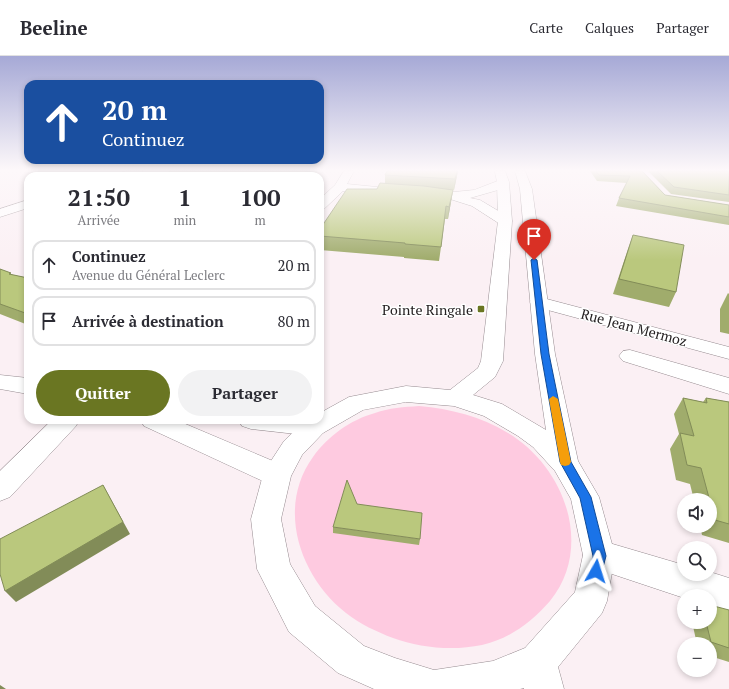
<!DOCTYPE html>
<html lang="fr">
<head>
<meta charset="utf-8">
<style>
  :root { --surface:#fff; --page:#f2f2f3; --text:#2b2b33; --muted:#7c7c81; --line:#e1e1e2; --accent:#6a7622 }
  body { margin:0; font-family:"PT Serif",serif; background:var(--page); color:var(--text); height:100vh; display:flex; flex-direction:column; font-size:15px; white-space:nowrap }
  * { box-sizing:border-box; margin:0 }
  p { font-size:13px; color:var(--muted) }
  .icon { flex:none; width:22px; height:22px; fill:none; stroke:currentColor; stroke-width:2; stroke-linecap:round; stroke-linejoin:round }
  .map { position:relative; flex:1; overflow:hidden }
  .side { position:absolute; left:24px; top:116px; width:300px; height:252px; display:flex; flex-direction:column; background:var(--surface); border-radius:12px; box-shadow:0 2px 6px #0003 }
  .side>* { flex:none }
  .hud { position:absolute; left:24px; top:24px; width:300px; height:84px; border-radius:12px; box-shadow:0 2px 6px #0003; background:#1a4fa0; color:#fff; overflow:hidden }
  .tools { position:absolute; left:677px; top:437px; display:grid; gap:8px }
  .tools a { display:grid; place-items:center; width:40px; height:40px; border-radius:50%; background:var(--surface); box-shadow:0 2px 6px #0003; font-size:20px }
  .pin { position:absolute; display:grid; place-items:center; width:34px; height:34px; color:#fff; margin:-41px -17px; border-radius:50% 50% 50% 0; rotate:-45deg; box-shadow:0 0 4px #0007 }
  .pin .icon { rotate:45deg }
  .me { position:absolute; width:44px; margin:-22px; rotate:6deg; stroke-linejoin:round; filter:drop-shadow(0 0 3px #0008) }
  .turn { display:flex; align-items:center; gap:14px; height:84px; padding:0 12px; font-size:18px }
  .turn .icon { width:52px; height:52px; stroke-width:2.5 }
  .turn b { display:block; font-size:28px; line-height:34px }
  .eta { display:flex; justify-content:space-evenly; align-items:center; height:68px; text-align:center }
  .eta b { font-size:24px; font-weight:700; line-height:28px }
  .action { display:flex; gap:8px; margin-top:auto; padding:8px 12px }
  .action a { flex:1; height:46px; border-radius:24px; background:var(--accent); color:#fff; font-size:16px; font-weight:700; line-height:46px; text-align:center }
  .action a+a { background:var(--page); color:var(--text) }
  ul { padding:0; list-style:none }
  li { display:flex; align-items:center; gap:12px; height:50px; margin:0 8px 6px; padding:0 4px; border:2px solid var(--line); border-radius:12px }
  li div { flex:1 }
  li b { display:block; font-size:15px }
  li em { font-style:normal }
  header { display:flex; align-items:center; gap:24px; box-sizing:border-box; height:56px; padding:0 20px; background:var(--surface); border-bottom:1px solid var(--line) }
  header strong { font-size:19px }
  nav { display:flex; gap:22px; margin-inline-start:auto; font-size:14px }
  .map>svg:first-child { display:block }
  .green { fill:#fecae0 }
  .lines { fill:none; stroke-linecap:round; stroke-linejoin:round }
  .street-casing { stroke:#968b90; stroke-width:1 }
  .secondary-casing { stroke:#968b90; stroke-width:1 }
  .street { fill:#fff; fill-rule:evenodd }
  .secondary { fill:#fff; fill-rule:evenodd }
  .wall { fill:#a0ac6c }
  .shaded-wall { fill:#828c58 }
  .building { fill:#bac87d; stroke:#828c58 }
  .route { fill:#1a73e8; stroke:#114b97 }
  .slow { fill:#f59e0b }
  .poi-dot { fill:#6a7622; stroke:#fff; stroke-width:1.5 }
  .labels { text-anchor:middle; dominant-baseline:central; stroke-width:3; stroke-linejoin:round; paint-order:stroke }
  .poi-label { font-size:14px; fill:#242021; stroke:#fff; text-anchor:end }
  .street-label { font-size:14px; fill:#242021; stroke:#fff }
</style>
</head>
<body>
<header>
<strong>Beeline</strong>
<nav><a>Carte</a><a>Calques</a><a>Partager</a></nav>
</header>
<div class="map">
<svg width="729" height="633" viewBox="0 0 729 633">
  <rect width="100%" height="100%" fill="#fbf0f4"/>
  <!-- green -->
  <path class="green" d="M419,350C451,353 480,360 508,377C565,411 594,491 550,545C532,566 509,583 482,589C453,595 420,592 393,582C377,576 360,568 346,557C300,521 276,452 313,401C328,380 350,364 375,357C389,352 404,351 419,350Z"/>
  <g class="lines">
    <!-- street casing -->
    <g class="street-casing">
      <path id="street" d="M126,115H143C137,122 125,120 117,120L118,118Z
        M344,115H354L347,128L377,131L381,132L383,135L381,138L377,139L343,135L324,153L320,154V143L335,129Z
        M503,123L507,124L509,126L498,134L470,142L480,144L510,162L512,165L510,168H500L472,150L450,143L423,142L419,141L417,138L419,135L423,134L454,136L474,134Z
        M28,144V152L0,161V153Z
        M539,241L729,291V303L533,250L530,246L533,242Z
        M630,294L729,322V338L623,305L619,300L623,295Z
        M0,319L28,322V338L0,333Z
        M52,364H79L76,370L10,441L0,445V415Z
        M141,364H176L287,411L291,419L287,427L277,430L267,427L144,370Z
        M239,364H320L323,365L327,371L323,377L314,380L251,373L242,370Z
        M599,484L684,509V518H710V516L729,522V556L710,550V540H684V542L588,510L583,499L588,488Z"/>
    </g>
    <!-- secondary casing -->
    <g class="secondary-casing">
      <path id="secondary" d="M495,115H505L509,126L512,165L503,305L495,321L473,339L502,348L546,374L535,298L520,133L515,115H525L532,133L555,298L578,405L599,441L615,499L607,545L602,557L558,611L564,633H524V632L520,633H374L338,617L289,576L257,513L251,463L263,419L267,411L284,385L305,365L320,364V357L349,341L406,330L450,334L478,312L481,305L498,165L497,126ZM406,346L454,350L484,360L518,380L533,391L555,415L571,443L583,499L575,536L525,592L493,605L434,614L395,602L364,590L315,550L290,508L281,463L291,420L302,399L323,377L363,354Z"/>
    </g>
    <!-- street -->
    <use href="#street" class="street"/>
    <!-- secondary -->
    <use href="#secondary" class="secondary"/>
  </g>
  <!-- wall -->
  <path class="wall" d="M458,115L454,134H453L451,146L448,163H445L439,205L404,202V201L320,194V173L385,127V119Z
    M590,115H642L665,139L729,149V169L616,150L619,142L627,127L597,125Z
    M648,115H729V146L671,138Z
    M633,179L676,236L669,251L613,238L628,193Z
    M0,213L13,219L28,222V269L0,258Z
    M728,237L729,238V278L720,276V253Z
    M683,342L703,346L706,342L729,346V487L702,479L700,470H710V444H694L690,428L676,424L670,393L679,378L674,358Z
    M333,471L420,483L419,489L333,477Z
    M729,554V606L710,600V588H697L692,566H710Z"/>
  <!-- shaded-wall -->
  <path class="shaded-wall" d="M307,115H318L311,120H299Z
    M457,115H458L454,134L455,123Z
    M453,134L451,146L448,163L449,151Z
    M103,429L130,478L16,546L5,535Z
    M0,629L6,633H0Z"/>
  <!-- building -->
  <path class="building" d="M171,115H307L299,120H160Z
    M387,115H457L455,123L385,119Z
    M596,115H642L665,139L729,149V161L619,142L630,120L599,119Z
    M657,115H729V139L674,131Z
    M380,127L424,130L453,134L449,151L446,150L441,191L405,188V187L320,180V173L347,133H377Z
    M633,179L684,189L676,236L619,223Z
    M0,213L11,217L9,218L28,222V258L0,248Z
    M683,342L707,347L706,342L729,346V468L715,464L701,412L687,409L680,377L694,380Z
    M347,424L357,448L422,457L420,483L333,471Z
    M103,429L123,466L5,535L0,518V483Z
    M710,549L729,554V592L711,586L706,566H710Z"/>
  <!-- sky -->
  <linearGradient id="sky" x2="0" y2="1"><stop stop-color="#a6a9d6"/><stop offset="0.56" stop-color="#fdf8fa"/><stop offset="1" stop-color="#fdf8fa" stop-opacity="0"/></linearGradient>
  <rect width="729" height="204" fill="url(#sky)"/>
  <!-- route -->
  <path class="route" d="M534,202L537,204L549,298L571,406L591,441L606,500L601,519L596,521L591,519L589,515L593,500L580,442L560,406L541,298L531,204Z"/>
  <!-- slow -->
  <path class="slow" d="M553,340L558,343L571,406L569,409L565,410L561,409L560,406L549,343Z"/>
  <!-- markers -->
  <rect class="poi-dot" x="477" y="249" width="8" height="8" rx="2"/>
  <g class="labels">
    <!-- poi labels -->
    <g class="poi-label">
      <text x="473" y="253">Pointe Ringale</text>
    </g>
    <!-- street labels -->
    <g class="street-label">
      <text transform="translate(634 271) rotate(15)">Rue Jean Mermoz</text>
    </g>
  </g>
</svg>
<div class="tools">
<a><svg class="icon" aria-label="sound" viewBox="0 0 24 24"><path d="M4 9h4l5-4v14l-5-4H4zM17 9q2 3 0 6"/></svg></a>
<a><svg class="icon" aria-label="search" viewBox="0 0 24 24"><circle cx="10" cy="10" r="6"/><path d="M15 15l6 6"/></svg></a>
<a>+</a>
<a>−</a>
</div>
<div class="pin" style="left:534px;top:204px;background:#d93025"><svg class="icon" aria-label="arrive" viewBox="0 0 24 24"><path d="M6 21V4h12l-3 4 3 4H6"/></svg></div>
<svg class="me" style="left:596px;top:515px" viewBox="-20 -20 40 40"><path d="M0-17L14 15 0 8-14 15z" fill="#1a73e8" stroke="#fff" stroke-width="4"/></svg>
<div class="hud">
<div class="turn"><svg class="icon" aria-label="ahead" viewBox="0 0 24 24"><path d="M12 20V5M6 11l6-6 6 6"/></svg><div><b>20 m</b>Continuez</div></div>
</div>
<section class="side">
<div class="eta">
<div><b>21:50</b><p>Arrivée</p></div>
<div><b>1</b><p>min</p></div>
<div><b>100</b><p>m</p></div>
</div>
<ul>
<li><svg class="icon" aria-label="ahead" viewBox="0 0 24 24"><path d="M12 20V5M6 11l6-6 6 6"/></svg><div><b>Continuez</b><p>Avenue du Général Leclerc</p></div><em>20 m</em></li>
<li><svg class="icon" aria-label="arrive" viewBox="0 0 24 24"><path d="M6 21V4h12l-3 4 3 4H6"/></svg><div><b>Arrivée à destination</b></div><em>80 m</em></li>
</ul>
<div class="action"><a>Quitter</a><a>Partager</a></div>
</section>
</div>
</body>
</html>
